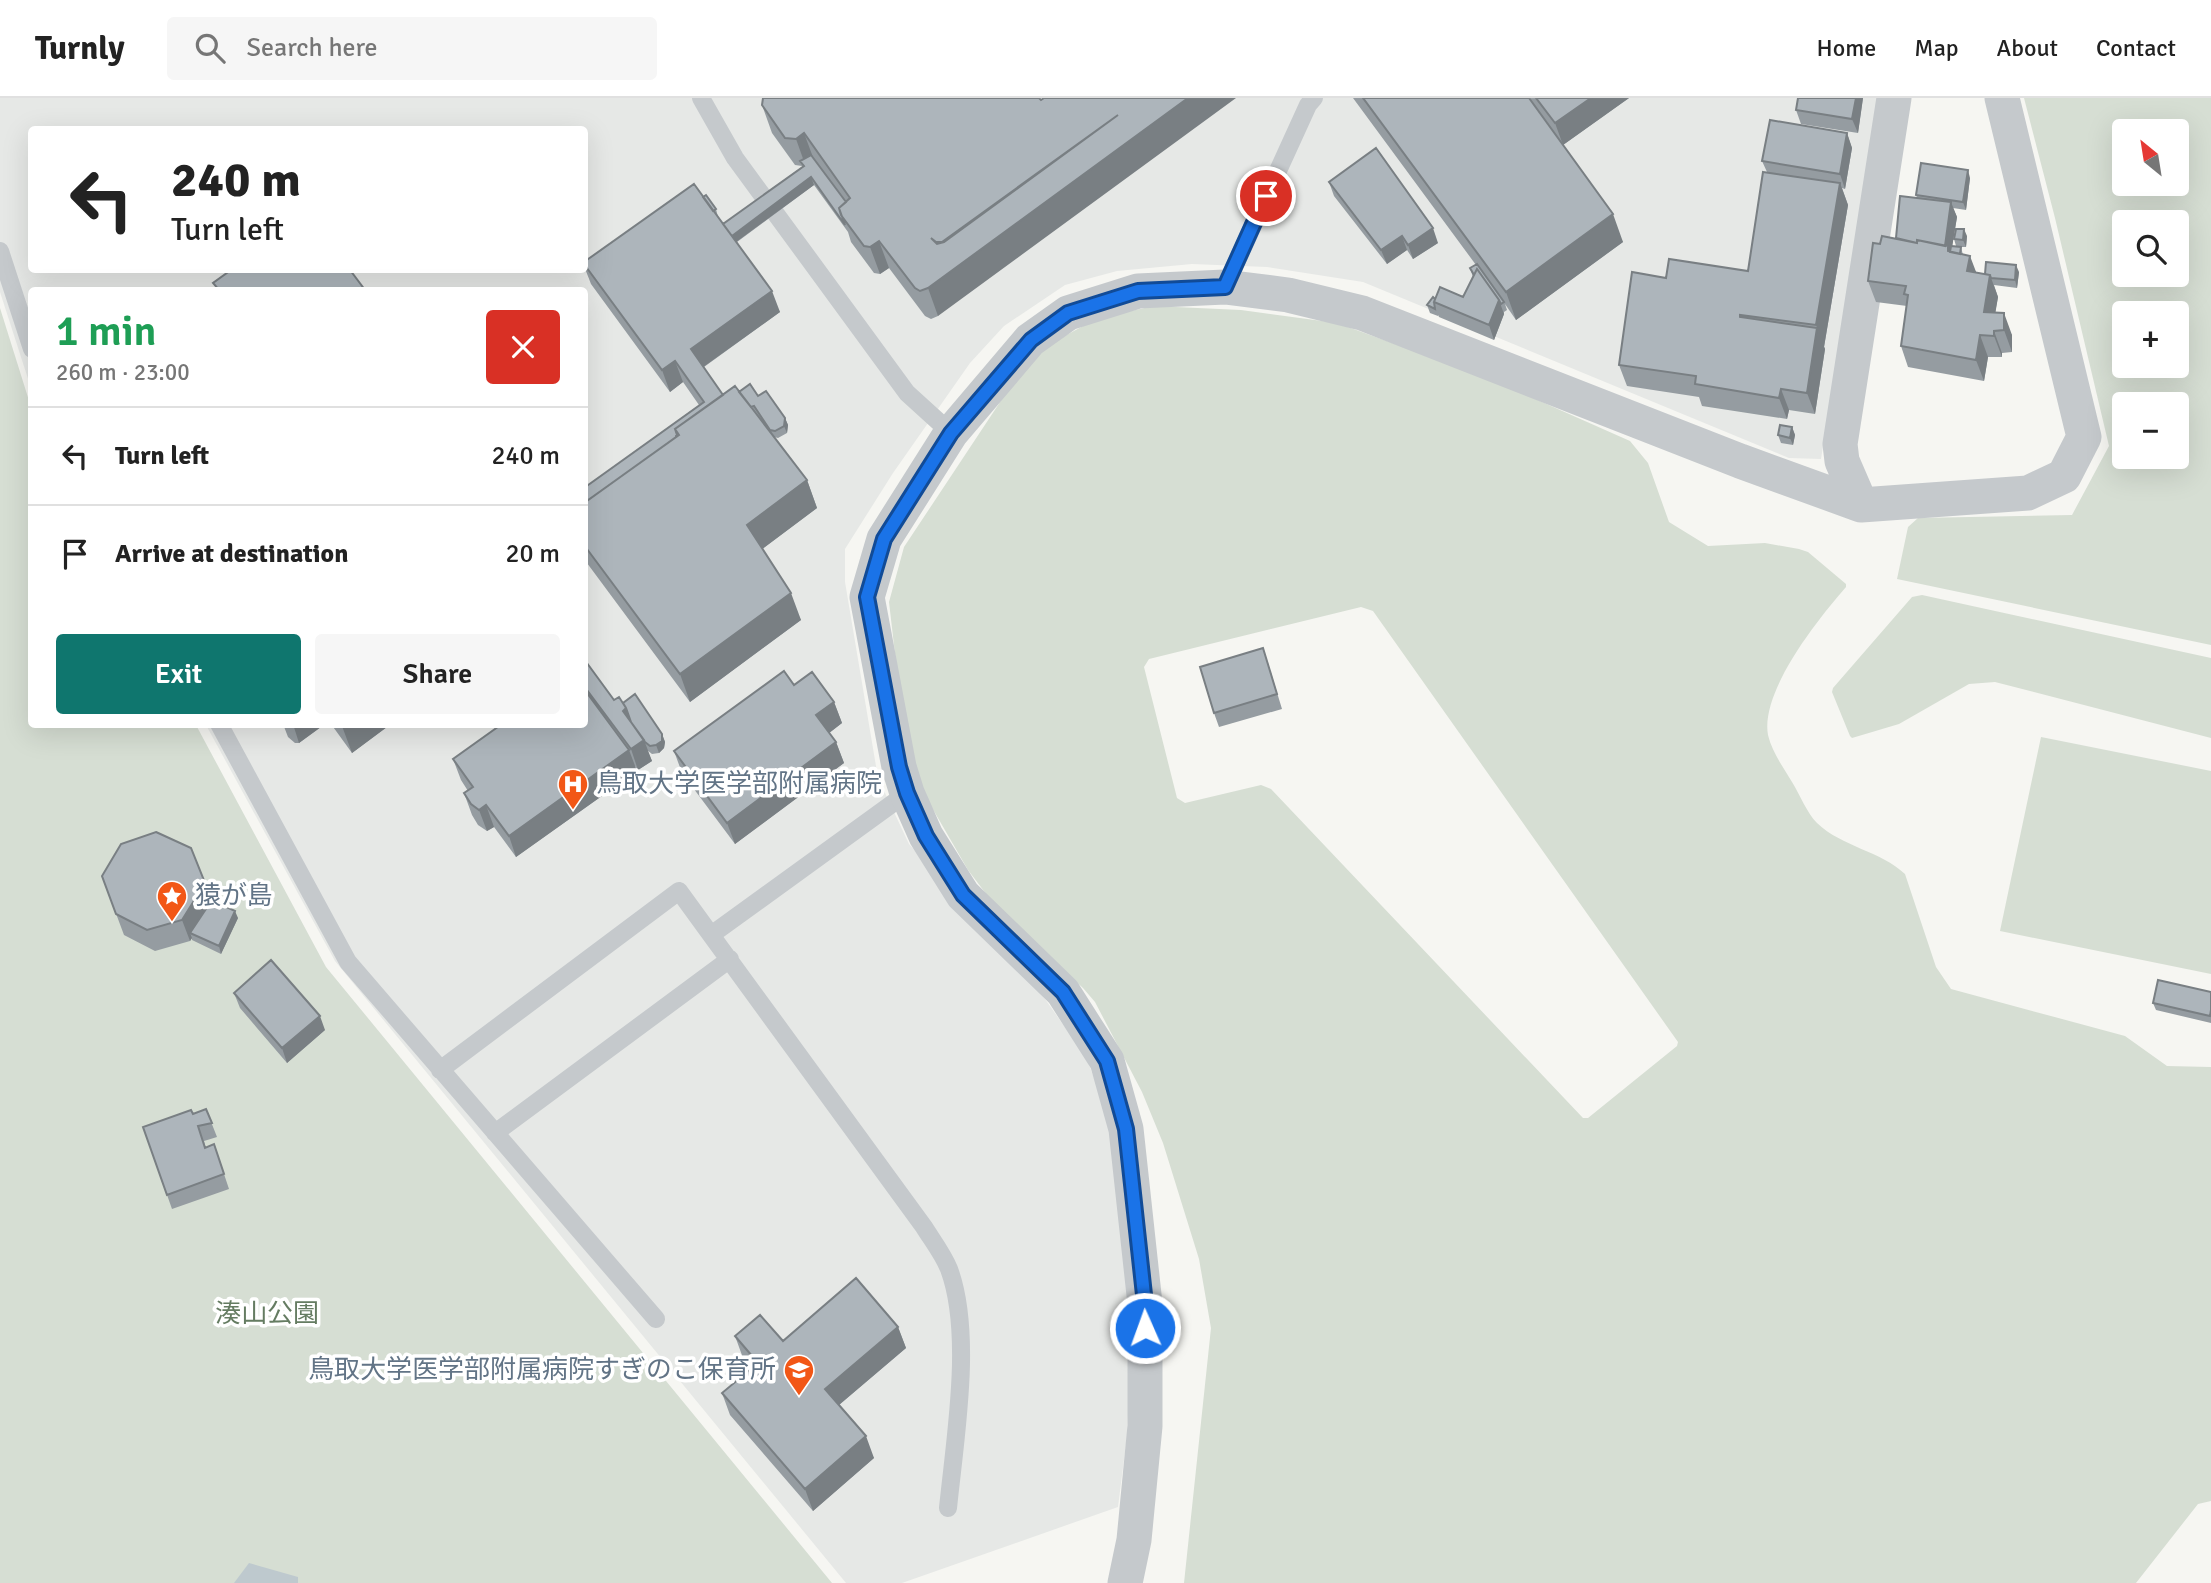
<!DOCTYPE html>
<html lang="en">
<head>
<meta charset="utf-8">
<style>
  :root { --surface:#fff; --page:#f6f6f6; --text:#222; --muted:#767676; --line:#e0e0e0; --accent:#0f766e }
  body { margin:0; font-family:Signika,"Noto Sans JP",sans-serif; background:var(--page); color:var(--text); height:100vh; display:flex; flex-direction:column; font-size:26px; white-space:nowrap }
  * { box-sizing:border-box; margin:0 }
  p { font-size:23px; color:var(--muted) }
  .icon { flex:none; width:38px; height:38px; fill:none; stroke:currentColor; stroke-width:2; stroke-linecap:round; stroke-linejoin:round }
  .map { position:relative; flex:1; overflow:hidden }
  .drawer { position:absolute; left:28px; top:189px; width:560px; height:441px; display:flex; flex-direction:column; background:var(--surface); border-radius:7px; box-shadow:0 7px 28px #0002 }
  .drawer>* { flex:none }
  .top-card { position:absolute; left:28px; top:28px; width:560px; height:147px; border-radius:7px; box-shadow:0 7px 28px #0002; background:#fff; color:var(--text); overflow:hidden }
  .needle { width:46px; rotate:330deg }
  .controls { position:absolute; left:2112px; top:21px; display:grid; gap:14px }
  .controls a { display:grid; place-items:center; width:77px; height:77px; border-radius:7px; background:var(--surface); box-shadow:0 7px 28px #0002; font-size:35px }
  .pin { position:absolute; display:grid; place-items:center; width:60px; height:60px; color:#fff; margin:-30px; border:4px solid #fff; border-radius:50%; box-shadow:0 2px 7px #0007 }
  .me { position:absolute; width:77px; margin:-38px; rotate:358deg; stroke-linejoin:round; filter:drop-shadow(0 0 5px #0008) }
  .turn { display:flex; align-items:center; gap:24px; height:147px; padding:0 28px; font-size:32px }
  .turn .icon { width:91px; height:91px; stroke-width:2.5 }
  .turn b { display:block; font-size:49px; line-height:60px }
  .round { display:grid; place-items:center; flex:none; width:74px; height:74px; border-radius:7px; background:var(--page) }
  .headline { display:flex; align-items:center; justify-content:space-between; height:119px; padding:0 28px }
  h1 { font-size:42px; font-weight:600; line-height:52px; color:#1e9e55 }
  .primary-button { display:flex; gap:14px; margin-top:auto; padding:14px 28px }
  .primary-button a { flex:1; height:80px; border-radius:7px; background:var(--accent); color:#fff; font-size:28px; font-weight:600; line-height:80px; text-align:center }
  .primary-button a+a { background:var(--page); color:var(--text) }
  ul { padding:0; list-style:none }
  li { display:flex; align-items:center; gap:21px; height:98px; padding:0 28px; border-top:2px solid var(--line) }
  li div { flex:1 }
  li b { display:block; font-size:26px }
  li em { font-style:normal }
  header { display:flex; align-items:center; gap:42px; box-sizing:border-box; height:98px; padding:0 35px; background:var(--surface); border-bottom:2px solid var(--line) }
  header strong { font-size:33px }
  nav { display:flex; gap:38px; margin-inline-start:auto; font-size:24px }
  .search { width:490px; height:63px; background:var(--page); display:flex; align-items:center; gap:18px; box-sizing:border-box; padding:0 24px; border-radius:7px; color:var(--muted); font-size:26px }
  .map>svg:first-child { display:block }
  .built { fill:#e6e8e6; fill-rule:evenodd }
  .green { fill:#d6ded3; fill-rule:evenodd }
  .water { fill:#bec9ce }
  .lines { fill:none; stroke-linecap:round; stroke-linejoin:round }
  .lane { stroke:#c5c9cc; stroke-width:18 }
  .street { stroke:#c5c9cc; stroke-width:35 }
  .wall { fill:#959ca1 }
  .shaded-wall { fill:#797f83 }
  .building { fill:#adb5bb; stroke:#797f83; stroke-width:2; fill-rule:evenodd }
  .route-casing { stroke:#114b97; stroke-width:18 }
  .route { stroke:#1a73e8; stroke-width:12 }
  .labels { text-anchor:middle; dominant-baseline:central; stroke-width:7; stroke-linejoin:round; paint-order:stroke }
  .poi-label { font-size:26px; fill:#627486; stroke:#fff; text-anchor:start }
  .park-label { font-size:26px; fill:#657c62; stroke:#fff }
</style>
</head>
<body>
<header>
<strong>Turnly</strong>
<div class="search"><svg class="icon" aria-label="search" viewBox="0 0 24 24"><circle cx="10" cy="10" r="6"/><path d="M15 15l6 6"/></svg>Search here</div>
<nav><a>Home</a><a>Map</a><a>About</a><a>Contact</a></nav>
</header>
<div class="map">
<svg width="2211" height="1485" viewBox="0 0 2211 1485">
  <rect width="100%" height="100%" fill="#f6f6f2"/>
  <!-- built -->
  <path class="built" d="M0,0H1879L1821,361L1789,360L1363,184L1267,169L1192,166L1117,173L1065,187L1004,228L970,265L893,375L845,451V484L878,680L909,746L1045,901L1086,959L1112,1027L1134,1177L1127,1338L1118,1409L902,1485H846L335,863L206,627L584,626V192H32L31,290L0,194ZM32,32H584V172H32Z"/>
  <!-- green -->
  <path class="green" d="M2024,0H2211V547L1897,481L1908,429L1918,420L2072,417L2109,348L2055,120ZM2124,33H2177V86H2124ZM2124,124H2177V177H2124ZM2124,215H2177V268H2124ZM2124,306H2177V359H2124Z
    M1154,208L1241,212L1337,225L1486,279L1630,343L1648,365L1669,424L1708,448L1765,445L1799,451L1808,454L1846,486V489C1819,520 1760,593 1768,637C1772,654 1783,669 1792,684C1800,697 1807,715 1817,725C1842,749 1881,753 1905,776L1936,869L1951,891L2125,938L2167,968L2211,969V1403L2198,1406L2136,1485H1184L1211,1230L1199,1161L1163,1045L1142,994L1095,904L1083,890L1020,832L990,801L968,772L927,701L913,671L900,599L889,504L904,449L1028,262L1059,241L1098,220ZM1361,509L1373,513L1678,944L1677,948L1588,1020H1583L1271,691L1261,687L1185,705L1177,700L1144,569L1149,561Z
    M0,210L31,309L32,626L196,627L326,869L832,1485H0Z
    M1922,497L2211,560V640L1995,584L1969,586L1899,626L1852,640L1850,638L1832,594L1833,590L1912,499Z
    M2041,639L2211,673V876L2000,833Z"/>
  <!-- water -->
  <path class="water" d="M249,1465L298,1479V1485H234Z"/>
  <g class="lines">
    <!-- lane -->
    <path class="lane" d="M701,0L735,60L907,295L951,335
      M0,153L32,251
      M1225,189L1308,7L1314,0
      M219,626L348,864L656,1221
      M711,837L924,1129C932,1142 943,1156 949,1171C973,1236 955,1340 948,1410
      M440,972L679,793L711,837L907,695
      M495,1035L730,861"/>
    <!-- street -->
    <path class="street" d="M1861,407L1842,363L1840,346L1894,0
      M1125,1485L1134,1442L1145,1328V1206L1126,1031L1107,963L1063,894L963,797L926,738L907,695L899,669L867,499L884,441L951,335L1030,242L1068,215L1138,193L1225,189L1288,197L1362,215L1740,363L1861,407L2028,395L2064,378L2084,339L2002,0"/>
  </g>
  <!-- wall -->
  <path class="wall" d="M1039,0L938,218L931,221L925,218L889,170L880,176L874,175L851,144L848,134L814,87L737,144L780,214L704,269L723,297L739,294L758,298L785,320L788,327L787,335L778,340L774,339L807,382L817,410L762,451L801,522L690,604L584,461V390L699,307L683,284L670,294L591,186L584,168V164L703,99L716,111L718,119L723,126L802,69V68L795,67L772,35L762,7Z
    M1353,0H1629L1563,47L1623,144L1516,222L1505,206L1507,212L1504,214V216L1494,242L1439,219L1438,217V218L1430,215L1427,207L1435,201L1463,199L1473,179L1470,170L1476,167Z
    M1798,0H1863L1858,35L1801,26L1796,12Z
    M1847,35L1852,50L1845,91L1842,90L1848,107L1824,249L1825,251L1815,316L1789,312L1787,321L1702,308L1699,299L1627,288L1619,267L1666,180L1748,173L1767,74L1762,63Z
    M1970,80L1966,112L1953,110L1957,119L1952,148H1956L1954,141L1967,138L1966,149H1961L1963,157L1976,174L1985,176L2019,174L2017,190L1994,187L1998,199L1995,215L2012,237V254L2002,255V259H1988L1984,283L1908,269L1901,248L1907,208L1876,204L1868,183L1880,146L1896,140L1917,100L1916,97Z
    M1329,84L1438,145L1413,161L1407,152L1387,166L1334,98Z
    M1792,329L1795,337L1793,347L1781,345L1778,337Z
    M584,561L614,602L623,605L662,636L665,644L664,650L659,655L652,656L647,652L652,663L638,672L634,667L637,673L516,759L494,729L487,733L478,727L472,717L464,695L468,693L461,682L453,661L584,626Z
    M1268,565L1282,611L1219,629L1214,615Z
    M794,587L834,604L842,625L829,635L836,644L844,665L735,746L682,675L674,653Z
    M283,626H325L299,645H295L288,639Z
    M331,626H391L352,655Z
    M191,750L211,803L238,820L221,856L192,842V840L190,843L155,853L124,837L102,778Z
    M2211,894V925L2156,912L2153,905Z
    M234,895L325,932L287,965L240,910Z
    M206,1011L217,1039L204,1043L206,1050L214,1046L229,1091L172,1111L143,1029L193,1016Z
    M898,1229L906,1250L839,1307L874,1360L813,1413L730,1317L722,1295L752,1270L743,1260L735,1238L783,1243Z"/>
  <!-- shaded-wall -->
  <path class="shaded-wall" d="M1188,0H1236L938,218L928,190L953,171L942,144L1118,17Z
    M1591,0H1629L1563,47L1555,25Z
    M1856,0H1863L1858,35L1852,21Z
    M804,35L814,62L806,69L796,41Z
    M1847,35L1852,50L1845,91L1840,76Z
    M1968,72L1970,80L1966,112L1963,104Z
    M811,79L814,87L732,147L730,140Z
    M1840,85L1848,107L1824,249L1816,227Z
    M1951,104L1957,119L1951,156L1944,149Z
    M1613,116L1623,144L1516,222L1506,194Z
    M1433,130L1438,145L1413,161L1408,147Z
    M1964,131L1967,138L1966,149L1963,142Z
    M1402,138L1407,152L1387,166L1381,152Z
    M879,143L889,170L880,176L870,149Z
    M1970,158L1978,179L1967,173Z
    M2016,167L2019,174L2017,190L2015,182Z
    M1990,177L1998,199L1992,235L1984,214Z
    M772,193L780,214L699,272L691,251Z
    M1499,202L1504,216L1494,242L1489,227Z
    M2004,215L2012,237V254L2004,232Z
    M1817,230L1825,251L1815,316L1807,295Z
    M1994,233L2002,255V259L1994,238Z
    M1980,237L1988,259L1984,283L1976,262Z
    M675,263L683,284L670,294L662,272Z
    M1781,291L1789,312L1787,321L1779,300Z
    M785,320L788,327L787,335L784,328Z
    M1792,329L1795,337L1793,347L1790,340Z
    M807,382L817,410L757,455L747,427Z
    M791,495L801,522L690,604L680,576Z
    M834,604L842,625L824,639L816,617Z
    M626,610L634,631L623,613Z
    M293,626H325L299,645Z
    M343,626H391L352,655L342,628Z
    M662,636L665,644L664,650L659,655L656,647Z
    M644,642L652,663L638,672L631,651Z
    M836,644L844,665L735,746L727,725Z
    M629,652L637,673L516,759L509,738Z
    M486,707L494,729L487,733L479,712Z
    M205,785L213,807L190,835L192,840L190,843L182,822Z
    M235,813L238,820L221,856L219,848Z
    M320,918L325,932L287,965L282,950Z
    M898,1229L906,1250L833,1312L825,1291Z
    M866,1338L874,1360L813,1413L805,1391Z"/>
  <!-- building -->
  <path class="building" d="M763,0H1039L1041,2L1044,0H1188L928,190L920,193L915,190L879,143L870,149L864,148L841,117L839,110L850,100L804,35L796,41L785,40L762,7ZM1118,17L944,144L937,146L931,140L936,144H942Z
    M1363,0H1529L1613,116L1506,194Z
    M1536,0H1591L1555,25Z
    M1798,0H1856L1852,21L1796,12Z
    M1770,22L1847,35L1840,76L1762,63Z
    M1376,50L1433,130L1408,147L1402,138L1381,152L1329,84Z
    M811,57L846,104L839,110L845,127L811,79L732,138L723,126L804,68L800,63Z
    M1921,65L1968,72L1963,104L1916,97Z
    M1763,74L1840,85L1816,227L1740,217V219L1817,230L1807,295L1781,291L1779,300L1695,286L1696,278L1619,267L1632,174L1666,180L1669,161L1748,173Z
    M694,86L772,193L691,251L723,297L675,331L677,337L676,338V339L584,405V390L704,304L675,263L662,272L584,166V164Z
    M706,97L716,111L713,113L703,99Z
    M1900,98L1951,104L1945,148L1917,142V145L1896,140Z
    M1956,131H1964L1963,142L1954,141Z
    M1882,138L1917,145V142L1948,148V153L1970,158L1967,173L1990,177L1984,214L2004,215V232L1994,233V238L1980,237L1976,262L1901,248L1908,197L1904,196L1906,188L1868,183L1873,145L1880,146Z
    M1951,148L1961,149L1960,156L1950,154Z
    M1986,164L2016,167L2015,182L1991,180L1990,177L1985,176Z
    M1477,166L1504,204L1501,206L1499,202L1477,171L1474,177L1470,170Z
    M1477,171L1499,202L1489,227L1434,204L1440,189L1463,199Z
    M231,172H350L365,192H219L213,185Z
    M1433,199L1435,201L1434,204L1435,211L1427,207Z
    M750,286L758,298L766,293L785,320L784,328L775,333L770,332L754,308L751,309L739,294Z
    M735,288L807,382L747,427L791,495L680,576L584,447V405L679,337L675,331Z
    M1780,327L1792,329L1790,340L1778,337Z
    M1263,550L1277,596L1214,615L1200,569Z
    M584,561L614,602L619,599L626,610L623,613L644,642L631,651L584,588Z
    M784,573L794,587L812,574L834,604L816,617L836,644L727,725L674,653Z
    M584,591L629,652L509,738L486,707L479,712L471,706L464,695L473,689L453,661L502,626H584Z
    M635,596L662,636V643L656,647L650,648L645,644L631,624L626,610L623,605Z
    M156,734L191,750L205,785L182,822L147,832L116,816L102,778L121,746Z
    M212,802L235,813L219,848L190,835Z
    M271,862L320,918L282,950L234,895Z
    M2158,882L2211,894V912L2210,918L2153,905Z
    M206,1011L212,1025L198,1028L205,1050L214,1046L224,1076L167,1097L143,1029L191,1012L193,1016Z
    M856,1180L898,1229L825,1291L866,1338L805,1391L722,1295L758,1265L735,1238L760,1217L783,1243Z"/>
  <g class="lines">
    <!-- route casing -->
    <g class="route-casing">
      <path id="route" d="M1145,1230V1206L1126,1031L1107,963L1063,894L963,797L926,738L907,695L899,669L867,499L884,441L951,335L1031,242L1068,215L1138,193L1225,189L1266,98"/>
    </g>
    <!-- route -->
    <use href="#route" class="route"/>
  </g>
  <!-- icons -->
  <defs>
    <g id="hospital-pin" transform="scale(1.575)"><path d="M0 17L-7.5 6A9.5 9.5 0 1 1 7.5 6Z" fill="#f25716" stroke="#fff"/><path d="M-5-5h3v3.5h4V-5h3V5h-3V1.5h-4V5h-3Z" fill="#fff"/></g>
    <g id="sight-pin" transform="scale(1.575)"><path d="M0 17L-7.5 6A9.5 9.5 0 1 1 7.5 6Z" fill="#f25716" stroke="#fff"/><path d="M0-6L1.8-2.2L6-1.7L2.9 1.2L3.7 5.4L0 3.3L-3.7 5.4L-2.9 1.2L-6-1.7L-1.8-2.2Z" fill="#fff"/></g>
    <g id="school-pin" transform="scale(1.575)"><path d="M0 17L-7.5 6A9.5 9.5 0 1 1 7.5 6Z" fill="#f25716" stroke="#fff"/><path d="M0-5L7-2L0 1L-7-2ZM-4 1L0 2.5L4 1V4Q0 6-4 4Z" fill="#fff"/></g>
  </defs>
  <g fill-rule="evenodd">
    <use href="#hospital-pin" x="573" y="686"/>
    <use href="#sight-pin" x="172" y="798"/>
    <use href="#school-pin" x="799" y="1272"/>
  </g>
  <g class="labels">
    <!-- poi labels -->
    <g class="poi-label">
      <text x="596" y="686">鳥取大学医学部附属病院</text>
      <text x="195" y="798">猿が島</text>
      <text x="776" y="1272" text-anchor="end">鳥取大学医学部附属病院すぎのこ保育所</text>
    </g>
    <!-- park labels -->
    <g class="park-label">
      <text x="267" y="1216">湊山公園</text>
    </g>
  </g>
</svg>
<div class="controls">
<a><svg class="needle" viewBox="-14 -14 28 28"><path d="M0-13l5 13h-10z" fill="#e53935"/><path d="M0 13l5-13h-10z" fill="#767676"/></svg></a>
<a><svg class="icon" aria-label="search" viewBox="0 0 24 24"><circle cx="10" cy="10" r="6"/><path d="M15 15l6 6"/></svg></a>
<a>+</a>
<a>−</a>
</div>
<div class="pin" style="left:1266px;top:98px;background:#d93025"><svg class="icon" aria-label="arrive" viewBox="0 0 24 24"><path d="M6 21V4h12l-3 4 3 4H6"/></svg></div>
<svg class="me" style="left:1145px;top:1230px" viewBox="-20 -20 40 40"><circle r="17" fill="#1a73e8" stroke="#fff" stroke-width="3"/><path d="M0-11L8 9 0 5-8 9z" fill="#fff"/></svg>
<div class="top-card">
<div class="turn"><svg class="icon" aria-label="left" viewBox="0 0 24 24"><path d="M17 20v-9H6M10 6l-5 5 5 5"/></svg><div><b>240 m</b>Turn left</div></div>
</div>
<section class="drawer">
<div class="headline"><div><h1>1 min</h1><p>260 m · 23:00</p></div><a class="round" style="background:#d93025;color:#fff"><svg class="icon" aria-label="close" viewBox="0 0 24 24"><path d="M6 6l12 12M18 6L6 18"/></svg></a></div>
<ul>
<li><svg class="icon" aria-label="left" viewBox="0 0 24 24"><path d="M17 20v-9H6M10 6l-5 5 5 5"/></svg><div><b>Turn left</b></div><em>240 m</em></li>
<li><svg class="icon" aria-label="arrive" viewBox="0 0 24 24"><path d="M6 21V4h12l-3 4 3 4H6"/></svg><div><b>Arrive at destination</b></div><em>20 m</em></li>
</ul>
<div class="primary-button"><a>Exit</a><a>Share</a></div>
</section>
</div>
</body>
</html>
